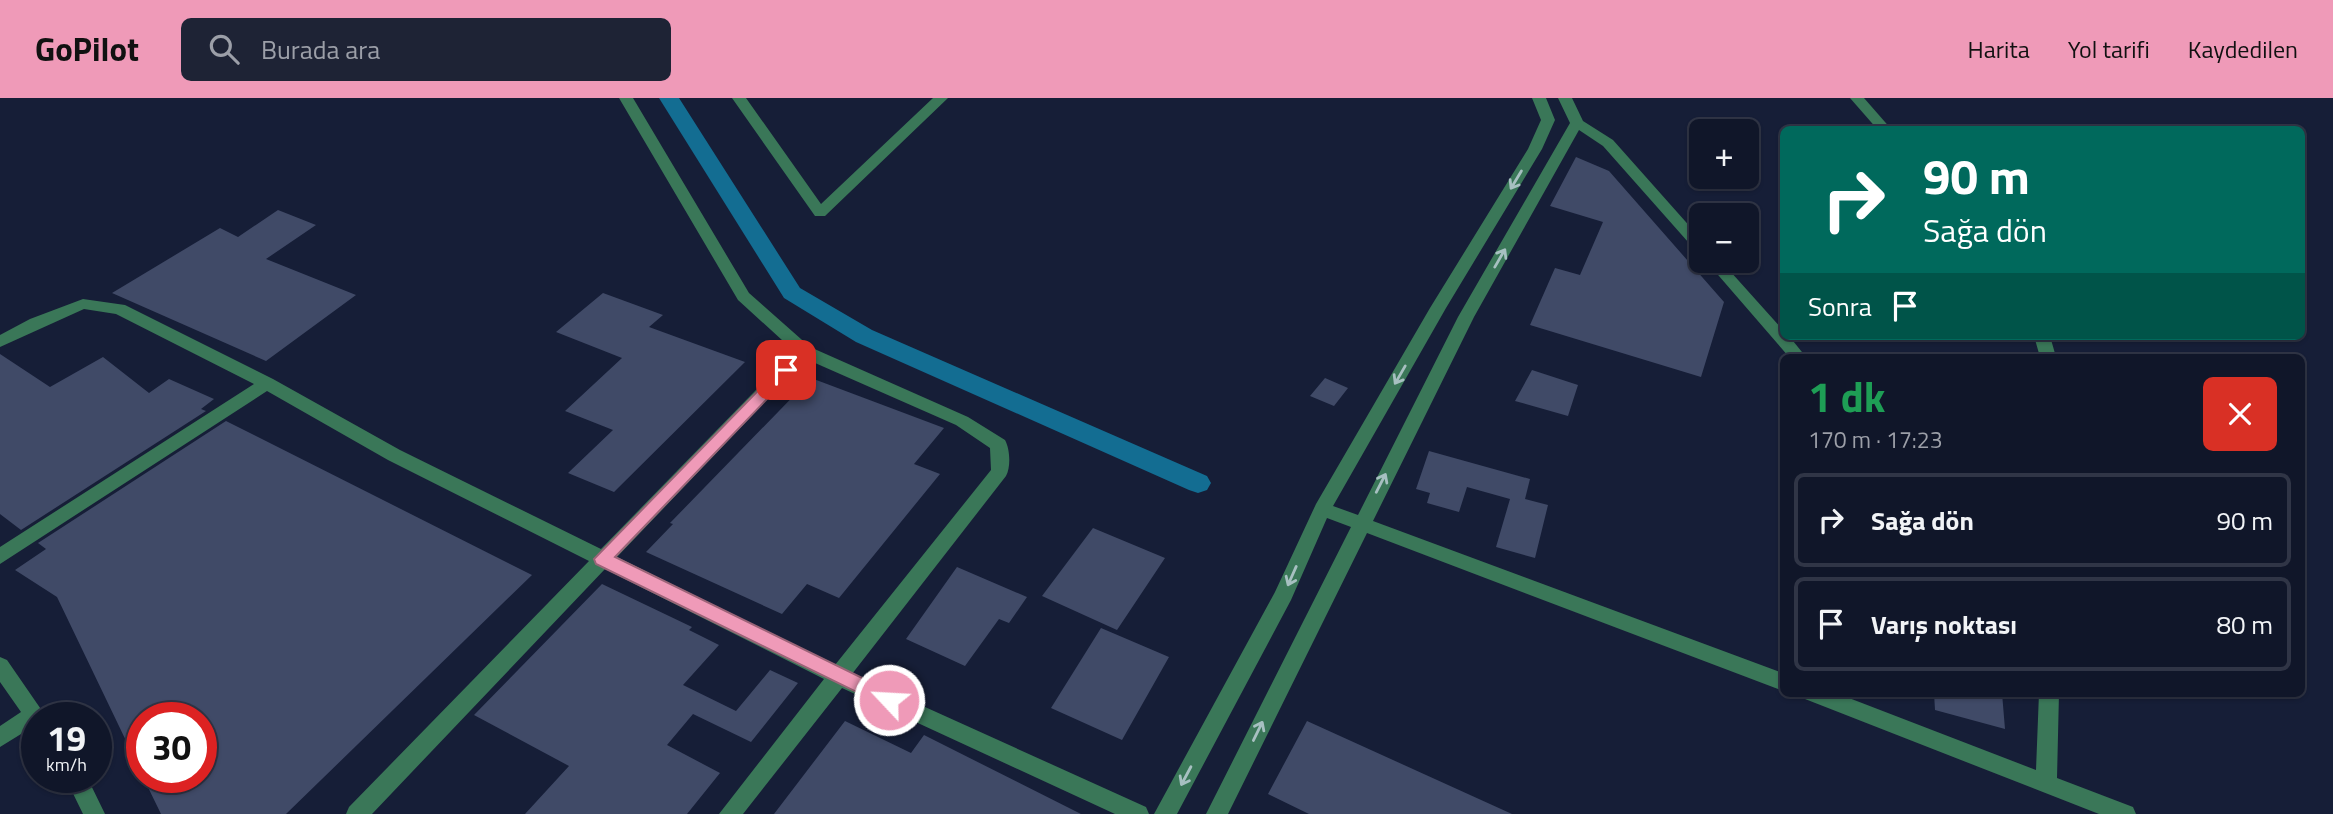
<!DOCTYPE html>
<html lang="tr">
<head>
<meta charset="utf-8">
<style>
  :root { --surface:#101629; --page:#1e2335; --text:#f1f3f6; --muted:#9c9fa8; --line:#303546; --accent:#ef9ab8 }
  body { margin:0; font-family:"Titillium Web",sans-serif; background:var(--page); color:var(--text); height:100vh; display:flex; flex-direction:column; font-size:26px; white-space:nowrap }
  * { box-sizing:border-box; margin:0 }
  p { font-size:23px; color:var(--muted) }
  .icon { flex:none; width:38px; height:38px; fill:none; stroke:currentColor; stroke-width:2; stroke-linecap:round; stroke-linejoin:round }
  .map { position:relative; flex:1; overflow:hidden }
  .panel { position:absolute; left:1780px; top:256px; width:525px; height:343px; display:flex; flex-direction:column; background:var(--surface); border-radius:10px; box-shadow:0 2px 5px #0004,0 0 0 2px var(--line) }
  .panel>* { flex:none }
  .hud { position:absolute; left:1780px; top:28px; width:525px; height:214px; border-radius:10px; box-shadow:0 2px 5px #0004,0 0 0 2px var(--line); background:#00695c; color:#fff; overflow:hidden }
  .controls { position:absolute; left:1689px; top:21px; display:grid; gap:14px }
  .controls a { display:grid; place-items:center; width:70px; height:70px; border-radius:10px; background:var(--surface); box-shadow:0 2px 5px #0004,0 0 0 2px var(--line); font-size:35px }
  .speed { position:absolute; left:21px; top:604px; display:flex; gap:14px; font-size:35px; font-weight:700; text-align:center }
  .speed>* { display:grid; place-content:center; width:91px; height:91px; border-radius:50%; background:var(--surface); box-shadow:0 2px 5px #0004,0 0 0 2px var(--line); line-height:1 }
  .speed small { font-size:18px; font-weight:400 }
  .speed .limit { border:10px solid #d22; background:#fff; color:#111 }
  .pin { position:absolute; display:grid; place-items:center; width:60px; height:60px; color:#fff; margin:-30px; border-radius:14px; box-shadow:0 4px 10px #0006 }
  .me { position:absolute; width:77px; margin:-38px; rotate:295deg; stroke-linejoin:round; filter:drop-shadow(0 0 5px #0008) }
  .turn { display:flex; align-items:center; gap:24px; height:147px; padding:0 28px; font-size:32px }
  .turn .icon { width:91px; height:91px; stroke-width:2.5 }
  .turn b { display:block; font-size:49px; line-height:60px }
  .then { display:flex; align-items:center; height:66px; padding:0 28px; background:#0003; gap:14px; font-size:26px }
  .round { display:grid; place-items:center; flex:none; width:74px; height:74px; border-radius:10px; background:var(--page) }
  .overview { display:flex; align-items:center; justify-content:space-between; height:119px; padding:0 28px }
  h1 { font-size:42px; font-weight:700; line-height:52px; color:#1e9e55 }
  ul { padding:0; list-style:none }
  li { display:flex; align-items:center; gap:21px; height:94px; margin:0 14px 10px; padding:0 14px; border:4px solid var(--line); border-radius:10px }
  li div { flex:1 }
  li b { display:block; font-size:26px }
  li em { font-style:normal }
  header { display:flex; align-items:center; gap:42px; box-sizing:border-box; height:98px; padding:0 35px; background:var(--accent); color:#111 }
  header strong { font-size:33px }
  nav { display:flex; gap:38px; margin-inline-start:auto; font-size:24px }
  .search { width:490px; height:63px; background:var(--page); display:flex; align-items:center; gap:18px; box-sizing:border-box; padding:0 24px; border-radius:10px; color:var(--muted); font-size:26px }
  .map>svg:first-child { display:block }
  .lines { fill:none; stroke-linecap:round; stroke-linejoin:round }
  .canal { fill:#136d92; fill-rule:evenodd }
  .building { fill:#404a67 }
  .minor { fill:#3a7758; fill-rule:evenodd }
  .oneway { stroke:#a7c0c1 }
  .route { fill:#ef9ab8; stroke:#9b6478; stroke-width:2 }
</style>
</head>
<body>
<header>
<strong>GoPilot</strong>
<div class="search"><svg class="icon" aria-label="search" viewBox="0 0 24 24"><circle cx="10" cy="10" r="6"/><path d="M15 15l6 6"/></svg>Burada ara</div>
<nav><a>Harita</a><a>Yol tarifi</a><a>Kaydedilen</a></nav>
</header>
<div class="map">
<svg width="2333" height="716" viewBox="0 0 2333 716">
  <rect width="100%" height="100%" fill="#161e37"/>
  <g class="lines">
    <!-- canal -->
    <path class="canal" d="M659,0H679L800,190L872,232L1207,378L1211,385L1207,392L1198,395L1189,392L856,244L784,200Z"/>
  </g>
  <!-- building -->
  <path class="building" d="M1576,59L1609,73L1724,204L1701,279L1530,227L1555,170L1580,177L1603,124L1550,108Z
    M278,112L316,127L266,161L356,197L266,263L112,195L220,130L238,139Z
    M603,195L663,217L649,229L745,264L614,394L568,375L613,332L565,313L622,260L556,234Z
    M0,256L50,289L103,259L149,295L169,281L214,301L201,311L206,313L21,432L0,416Z
    M1532,272L1578,287L1568,318L1515,303Z
    M811,280L944,330L914,366L940,376L839,500L807,486L782,516L646,454L673,426L670,425Z
    M1325,280L1348,290L1334,308L1310,298Z
    M226,323L532,477L286,716H161L143,679H201V620H142V676L57,499L15,472L46,451L38,445Z
    M1429,353L1530,381L1525,401L1548,407L1535,460L1496,449L1510,401L1467,389L1459,414L1427,405L1430,395L1416,391Z
    M1093,430L1165,460L1117,532L1042,498Z
    M957,469L1027,499L1009,525L999,521L965,568L906,541Z
    M602,486L692,529L689,532L719,547L683,587L736,613L770,572L798,585L751,644L693,616L667,647L720,675L687,716H525L569,668L474,617Z
    M1101,530L1169,559L1122,642L1051,610Z
    M1934,595H2002L2005,631L1935,612Z
    M845,623L911,655L924,637L1081,716H774Z
    M1307,623L1512,716H1309L1268,696Z"/>
  <g class="lines">
    <!-- minor -->
    <path class="minor" d="M619,0H633L749,195L810,249L968,319L1005,342C1010,351 1011,369 1006,378L852,576L1146,709L1149,716H1115L842,590L743,716H719L824,581L605,471L372,716H346L349,709L589,463L388,362L267,293L0,466V449L254,286L116,216L84,211L0,249V237L30,221L83,201L125,207L273,281L400,352L601,451L794,253L738,202ZM806,261L956,327L990,350L991,372L835,567L617,459Z
      M732,0H746L821,106L933,0H948L825,118H815Z
      M1532,0H1546L1555,22L1542,51L1446,210L1333,408L1358,417L1458,219L1570,25L1558,0H1572L1583,23L1613,42L1701,141V155L1696,153L1603,48L1579,32L1474,219L1373,423L1783,575V593L1367,435L1228,716H1206L1351,429L1327,420L1291,502L1177,716H1154L1275,494L1316,406L1430,210L1528,51L1541,22Z
      M1850,0H1864L1892,32H1878Z
      M1706,163H1721L1783,232V238H1789L1806,259H1789Z
      M2034,238H2050L2056,259H2040Z
      M0,559L7,562L47,620H37V629L34,628L0,649V628L21,614L0,584Z
      M1802,595H1836L2036,672L2039,595H2059L2057,680L2133,709L2136,716H2099L1805,601Z
      M65,679H87L105,716H83Z"/>
  </g>
  <!-- one-way arrows -->
  <defs><path id="oneway-shaft" d="M-6 0H5M1.5-3L5.5 0L1.5 3" fill="none" stroke-width="1.6" stroke-linecap="round" stroke-linejoin="round" transform="scale(1.75)"/></defs>
  <g class="oneway">
    <use href="#oneway-shaft" transform="translate(1516 82) rotate(121)"/>
    <use href="#oneway-shaft" transform="translate(1500 160) rotate(-60)"/>
    <use href="#oneway-shaft" transform="translate(1400 277) rotate(120)"/>
    <use href="#oneway-shaft" transform="translate(1381 385) rotate(-63)"/>
    <use href="#oneway-shaft" transform="translate(1292 478) rotate(114)"/>
    <use href="#oneway-shaft" transform="translate(1258 633) rotate(-64)"/>
    <use href="#oneway-shaft" transform="translate(1186 678) rotate(118)"/>
  </g>
  <!-- route -->
  <path class="route" d="M786,267L793,272L791,276L615,459L895,596L898,602L895,607L889,610L596,466L594,461L781,269Z"/>
</svg>
<div class="controls">
<a>+</a>
<a>−</a>
</div>
<div class="speed"><div>19<small>km/h</small></div><div class="limit">30</div></div>
<div class="pin" style="left:786px;top:272px;background:#d93025"><svg class="icon" aria-label="arrive" viewBox="0 0 24 24"><path d="M6 21V4h12l-3 4 3 4H6"/></svg></div>
<svg class="me" style="left:889px;top:602px" viewBox="-20 -20 40 40"><circle r="17" fill="#ef9ab8" stroke="#fff" stroke-width="3"/><path d="M0-11L8 9 0 5-8 9z" fill="#fff"/></svg>
<div class="hud">
<div class="turn"><svg class="icon" aria-label="right" viewBox="0 0 24 24"><path d="M7 20v-9h11M14 6l5 5-5 5"/></svg><div><b>90 m</b>Sağa dön</div></div>
<div class="then">Sonra<svg class="icon" aria-label="arrive" viewBox="0 0 24 24"><path d="M6 21V4h12l-3 4 3 4H6"/></svg></div>
</div>
<section class="panel">
<div class="overview"><div><h1>1 dk</h1><p>170 m · 17:23</p></div><a class="round" style="background:#d93025;color:#fff"><svg class="icon" aria-label="close" viewBox="0 0 24 24"><path d="M6 6l12 12M18 6L6 18"/></svg></a></div>
<ul>
<li><svg class="icon" aria-label="right" viewBox="0 0 24 24"><path d="M7 20v-9h11M14 6l5 5-5 5"/></svg><div><b>Sağa dön</b></div><em>90 m</em></li>
<li><svg class="icon" aria-label="arrive" viewBox="0 0 24 24"><path d="M6 21V4h12l-3 4 3 4H6"/></svg><div><b>Varış noktası</b></div><em>80 m</em></li>
</ul>
</section>
</div>
</body>
</html>
